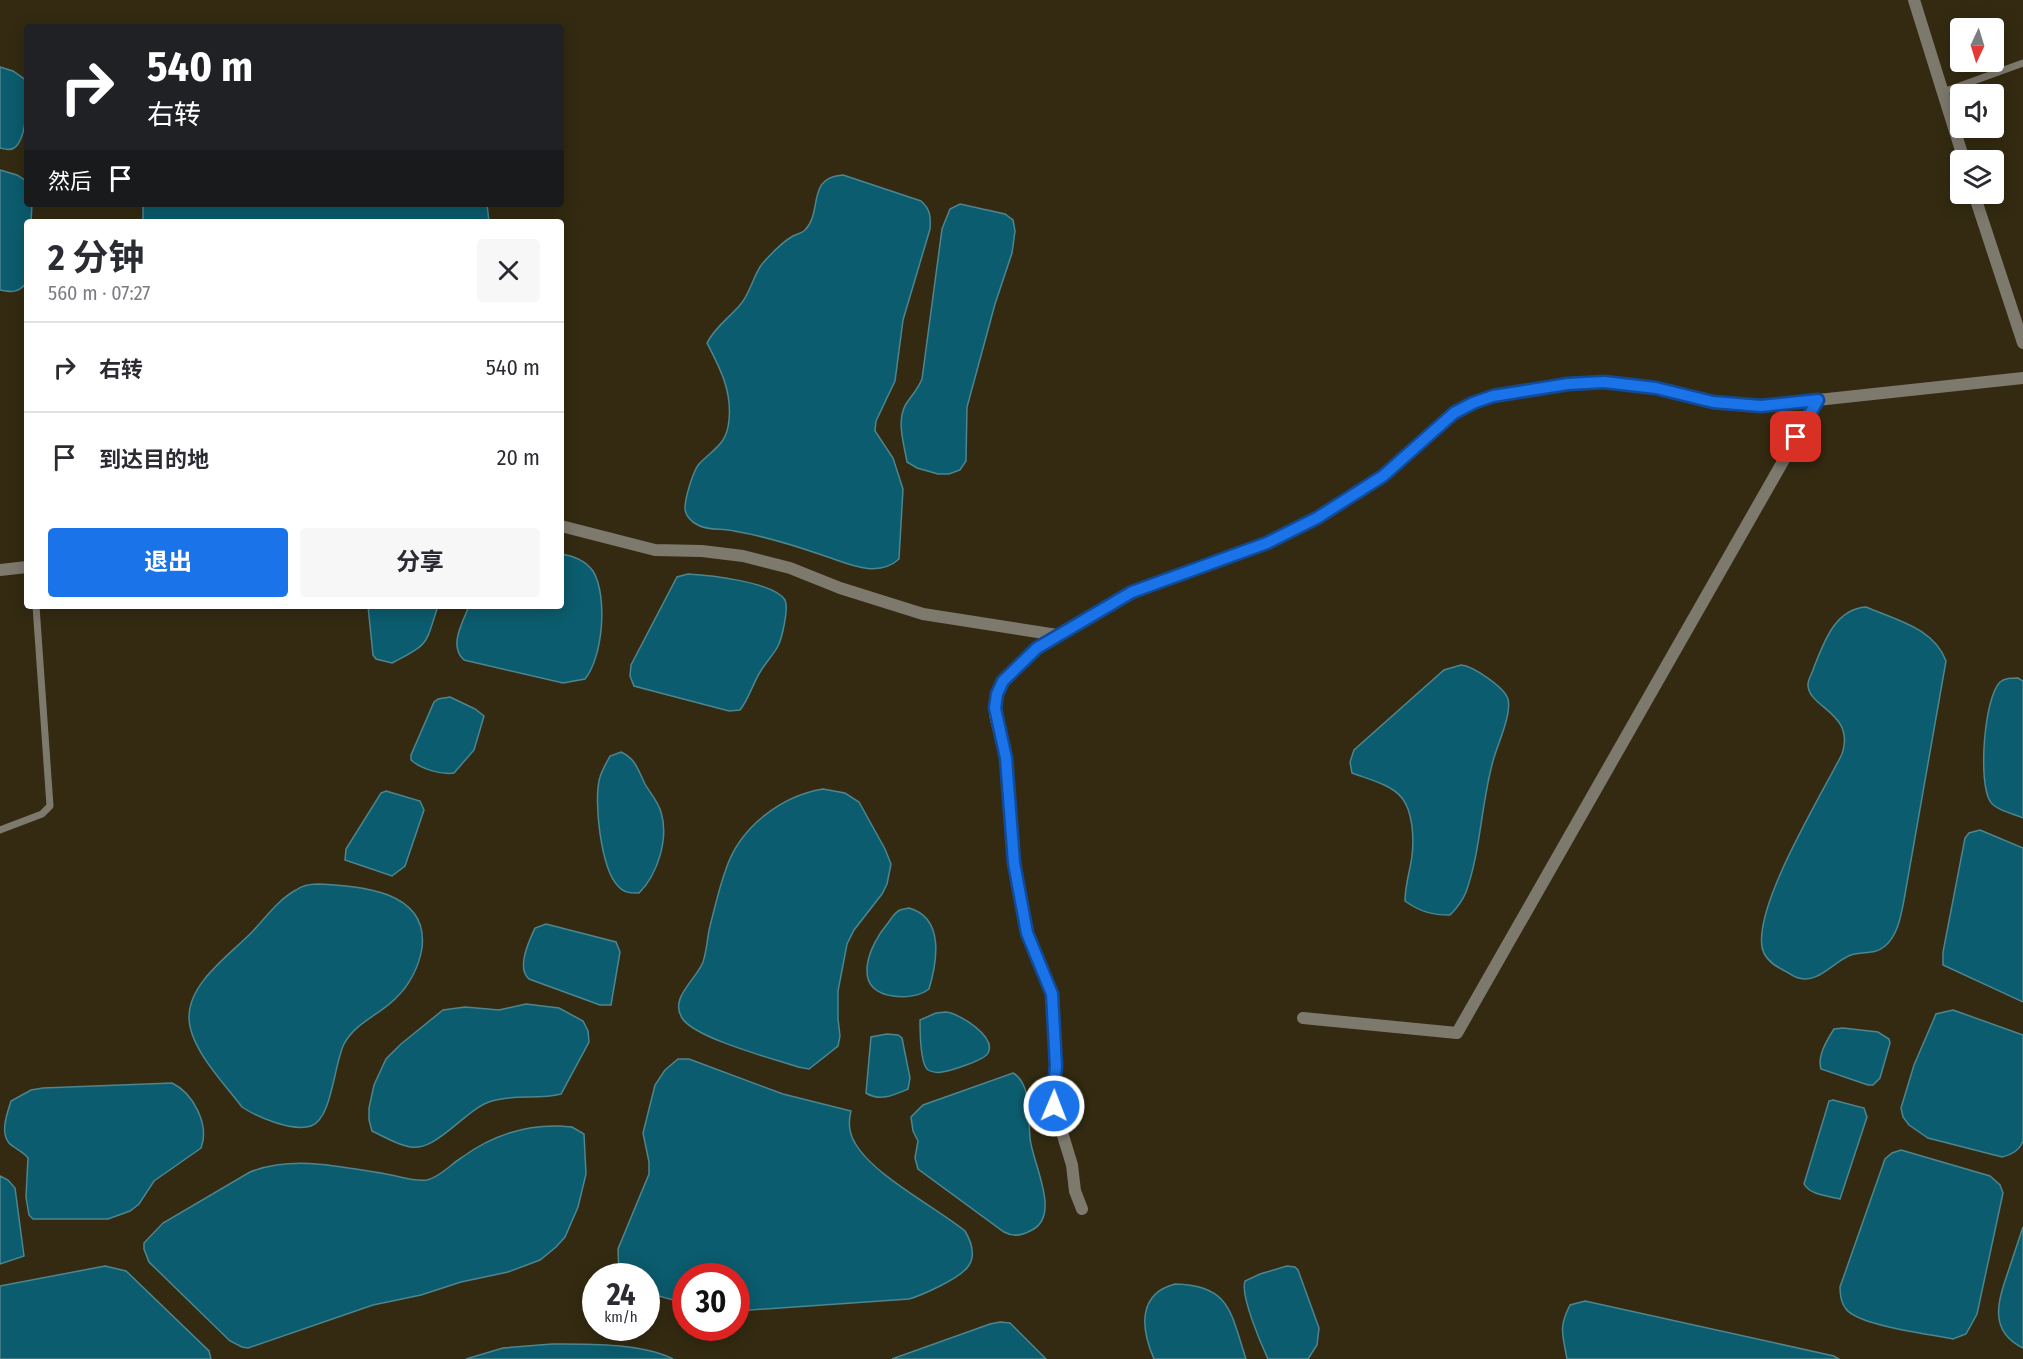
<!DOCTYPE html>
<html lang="zh">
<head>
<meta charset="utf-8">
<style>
  :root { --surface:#fff; --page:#f7f7f7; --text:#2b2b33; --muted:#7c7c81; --line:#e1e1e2; --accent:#1a73e8 }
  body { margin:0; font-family:"Fira Sans Condensed","Noto Sans SC",sans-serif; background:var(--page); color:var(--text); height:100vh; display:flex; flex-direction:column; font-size:22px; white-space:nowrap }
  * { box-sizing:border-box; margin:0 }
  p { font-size:20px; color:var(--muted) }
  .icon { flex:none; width:33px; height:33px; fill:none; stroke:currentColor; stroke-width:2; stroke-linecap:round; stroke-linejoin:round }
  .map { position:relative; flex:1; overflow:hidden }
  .sheet { position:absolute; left:24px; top:219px; width:540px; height:390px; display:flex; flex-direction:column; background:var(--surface); border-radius:6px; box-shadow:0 3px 15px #0003 }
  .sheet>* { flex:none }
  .guide { position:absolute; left:24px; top:24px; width:540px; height:183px; border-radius:6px; box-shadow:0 3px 15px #0003; background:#202124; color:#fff; overflow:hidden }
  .needle { width:39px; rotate:184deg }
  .buttons { position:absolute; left:1950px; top:18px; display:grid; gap:12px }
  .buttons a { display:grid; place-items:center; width:54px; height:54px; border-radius:6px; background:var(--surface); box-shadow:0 3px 15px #0003; font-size:30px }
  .speed { position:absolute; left:582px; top:1263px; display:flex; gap:12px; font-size:30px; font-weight:700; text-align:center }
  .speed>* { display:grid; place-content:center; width:78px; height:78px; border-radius:50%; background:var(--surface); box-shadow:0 3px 15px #0003; line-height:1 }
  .speed small { font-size:15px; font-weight:400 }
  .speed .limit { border:9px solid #d22; background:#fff; color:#111 }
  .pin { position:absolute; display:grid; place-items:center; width:51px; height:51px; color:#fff; margin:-26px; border-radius:12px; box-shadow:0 3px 9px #0006 }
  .me { position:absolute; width:66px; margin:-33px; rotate:1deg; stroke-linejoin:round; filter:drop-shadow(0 0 4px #0008) }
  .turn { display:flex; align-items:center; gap:21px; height:126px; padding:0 24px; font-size:27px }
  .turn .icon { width:78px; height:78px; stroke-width:2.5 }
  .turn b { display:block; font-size:42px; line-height:51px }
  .then { display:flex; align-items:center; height:57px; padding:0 24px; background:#0003; gap:12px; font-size:22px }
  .round { display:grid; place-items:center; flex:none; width:63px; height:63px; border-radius:6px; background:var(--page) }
  .head { display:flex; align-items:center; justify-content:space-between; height:102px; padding:0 24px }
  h1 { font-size:36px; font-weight:700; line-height:45px }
  .primary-button { display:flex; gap:12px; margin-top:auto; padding:12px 24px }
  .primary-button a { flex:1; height:69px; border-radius:6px; background:var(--accent); color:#fff; font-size:24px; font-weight:700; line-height:69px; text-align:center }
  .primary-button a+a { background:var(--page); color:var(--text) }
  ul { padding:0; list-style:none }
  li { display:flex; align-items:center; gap:18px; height:90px; padding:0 24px; border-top:2px solid var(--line) }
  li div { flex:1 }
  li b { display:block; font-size:22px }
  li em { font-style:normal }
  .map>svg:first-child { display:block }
  .water { fill:#0b5c6e; stroke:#4e858e; stroke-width:1.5 }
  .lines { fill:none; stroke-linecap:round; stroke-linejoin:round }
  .lane { stroke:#7e796d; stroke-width:7 }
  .street { stroke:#7e796d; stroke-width:12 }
  .route-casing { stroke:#114b97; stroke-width:15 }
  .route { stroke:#1a73e8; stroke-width:10 }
</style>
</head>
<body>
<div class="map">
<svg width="2023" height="1359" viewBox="0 0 2023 1359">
  <rect width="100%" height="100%" fill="#332a11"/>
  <!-- water -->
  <path class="water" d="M0,67L13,71L27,81C27,96 28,139 14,148C9,151 5,149 0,148Z
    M0,170L17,175L26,181L27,204H32L31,222H27V282C20,292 12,293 0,290Z
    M843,175L921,201C930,209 931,216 930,229L903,320L895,381L876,421L875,431L893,458L903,489L899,559C877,579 847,563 822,555C793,545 764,536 734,531C722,528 708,531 698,525C691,522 685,515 685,508C685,498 693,471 699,464C713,449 727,445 729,420C732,391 720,368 707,343C715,327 729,318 740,305C750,294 753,276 762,264C770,255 782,242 793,236C797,234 802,233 805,230C823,212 806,177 843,175Z
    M143,204H487L489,222H143Z
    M960,204L1005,214L1013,220L1015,231L1012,253L995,304L967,407L966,461L960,470L949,474H938L917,468L907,462C904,444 896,421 906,404C912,395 918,389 922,379L942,229L950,209Z
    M561,554C574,556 585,560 593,571C608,596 603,657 585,679L563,683L464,660C448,646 463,622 469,606H561Z
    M688,574C708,575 774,582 785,600C789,608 782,638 778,646C774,654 767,661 762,669C753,682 750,697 740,710L729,711L634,686L630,676L631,665L677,577Z
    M368,606H438C425,645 430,644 392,663L376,659L373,655Z
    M1866,607C1896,620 1934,628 1946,661L1904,900C1901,915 1898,935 1885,946C1875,955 1863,951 1851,955C1834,961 1818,984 1799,978C1793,977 1788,972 1783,970C1773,965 1764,958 1762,947C1755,903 1821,796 1842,754C1856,712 1807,708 1808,684C1808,679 1813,672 1814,667C1824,642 1835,609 1866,607Z
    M1461,665C1473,666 1504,687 1508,699C1512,715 1497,745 1493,761C1481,804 1481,850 1466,892C1462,902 1457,908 1450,915C1433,915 1420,912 1405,901C1405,885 1410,871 1412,856C1414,838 1413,812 1402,798C1391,784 1367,779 1352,773L1350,762L1354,750L1444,670Z
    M2018,678L2023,681V818C2014,814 1995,810 1990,801C1978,782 1984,698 2000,682C2005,678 2011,678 2018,678Z
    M450,697L475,709L484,716L474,750L454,773C441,775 421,769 411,760V755L434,702L438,699Z
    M621,752C636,759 638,770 645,784C650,793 658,801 661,812C669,838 658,874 639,893C630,893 624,893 618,886C601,869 593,799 600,777C602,770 607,762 610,756Z
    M823,789L845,793L859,802L885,849L891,864L887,884L882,894L854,930L847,944L838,991V1019L840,1036L838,1046L809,1069L798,1067C774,1059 694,1038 682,1018C669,998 696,980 703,962C707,950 707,938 710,926C715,907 719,888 726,869C740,827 781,796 823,789Z
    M386,791L420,801L424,810L405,866L392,876L345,860L346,849L381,793Z
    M1980,830L2023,848V1002L1943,965V952L1965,838L1969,833Z
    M318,884C359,886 429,890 422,948C419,967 409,986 395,999C379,1015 355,1023 344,1044C334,1064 332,1119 311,1126C292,1132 257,1117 242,1107C224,1083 189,1048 189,1017C189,982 231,954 253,931C266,917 279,899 296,890C303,885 310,884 318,884Z
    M909,908C945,918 937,962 929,989C920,996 905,998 893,996C850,990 869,945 888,923C891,919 895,912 900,910C903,909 906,909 909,908Z
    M546,924L616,942L620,952L611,1005H600L529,979C516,968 529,941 535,928Z
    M526,1004L559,1008L583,1021L588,1031L589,1042L561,1094C539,1100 515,1094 492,1101C465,1108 435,1156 406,1146C394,1143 383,1136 372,1131L369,1120V1108L374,1085L386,1059L401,1044L443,1010L465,1007L499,1010Z
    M1953,1010L2023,1035V1141C2020,1150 2011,1155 2002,1157L1928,1138L1909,1125L1903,1117L1901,1108L1914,1065L1936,1014Z
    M946,1012C959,1013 997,1037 988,1053C985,1060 950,1071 942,1072C938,1073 931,1072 928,1070C920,1064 920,1030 920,1020L936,1013Z
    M1843,1028L1878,1032L1889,1039L1890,1043L1880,1078L1873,1085H1868L1821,1069C1817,1056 1827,1040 1834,1029Z
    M887,1034L898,1035L902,1038L910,1078L908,1089C894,1095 880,1102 866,1093L871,1037Z
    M678,1059H689L783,1094L851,1111C848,1122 849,1133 855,1143C873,1175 935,1207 965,1231C983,1262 966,1273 940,1286C930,1291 920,1296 909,1299L737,1311L736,1276H686L685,1303L647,1293L646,1276H619L618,1249L649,1174V1162L643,1133L655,1085L665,1070Z
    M1013,1073C1032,1084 1028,1118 1030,1138C1032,1163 1063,1217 1030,1231C1021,1236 1013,1237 1004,1232L918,1169L915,1158L918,1141L913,1131L911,1117L923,1105Z
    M172,1083C193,1093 210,1125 201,1148L154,1181L139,1204L130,1211L108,1219H33L29,1215L26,1197L28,1158C23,1151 15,1149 9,1143C0,1132 7,1114 11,1101L31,1090L43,1088Z
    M1833,1100L1864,1108L1867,1117L1840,1199C1829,1196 1810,1195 1804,1184L1829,1101Z
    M559,1126L572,1127L584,1134L586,1174L578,1207L565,1237L556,1247L540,1260L508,1272L461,1282L421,1295L373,1305L248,1348L242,1347L230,1341L149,1262L144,1249V1243L163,1223L250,1172C294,1155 341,1167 386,1174C399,1176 414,1182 427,1180C440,1177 450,1165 461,1158C491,1136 522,1125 559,1126Z
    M1901,1150L1990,1176L2000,1185L2003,1193L1977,1314L1966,1334L1953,1339C1930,1334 1859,1326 1846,1309C1841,1303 1840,1295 1840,1287L1885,1159L1892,1153Z
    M0,1176L8,1180L15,1188L24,1256L0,1264Z
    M2023,1227V1348C1988,1331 1998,1301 2008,1272C2013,1257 2018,1242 2023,1227Z
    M105,1266L126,1271L209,1351L211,1359H0V1286Z
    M1287,1266L1295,1267L1298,1270L1319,1328L1317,1345L1308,1359H1268C1261,1344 1240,1295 1245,1281L1260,1274Z
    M1175,1284C1231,1285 1231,1314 1246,1359H1154C1141,1329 1137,1294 1175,1284Z
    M1585,1301L1834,1356L1839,1359H1567C1563,1335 1558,1328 1570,1305Z
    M1000,1322L1010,1323L1046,1359H892L990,1324Z
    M552,1344C587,1344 642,1343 673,1359H466L503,1348Z"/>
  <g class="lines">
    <!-- lane -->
    <path class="lane" d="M1943,92L2023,63
      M0,830L42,814L50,806L36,606"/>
    <!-- street -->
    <path class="street" d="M1914,0L1964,160
      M1974,194L2023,343
      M561,526L655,550L702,551L743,556L790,568L840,588L923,614L1057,635
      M0,570L27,567
      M1303,1018L1457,1033L1818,400
      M1082,1209L1075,1191L1072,1165L1054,1106L1053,1093L1056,1066L1052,994L1027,933L1014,863L1006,758L995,715L997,694L1003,681L1037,648L1132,593L1267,543L1317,518L1383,476L1454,413L1473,403L1493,396L1568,384L1604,382L1656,388L1713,402L1761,406L2023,378"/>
  </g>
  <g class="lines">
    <!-- route casing -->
    <g class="route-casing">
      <path id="route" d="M1054,1106L1053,1093L1056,1066L1052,994L1027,933L1014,863L1006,758L995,708L997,694L1003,681L1037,648L1132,592L1267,543L1317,518L1383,476L1454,413L1473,403L1493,396L1568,384L1604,382L1656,388L1713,402L1761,406L1818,400L1796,437"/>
    </g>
    <!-- route -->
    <use href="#route" class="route"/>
  </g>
</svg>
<div class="buttons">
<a><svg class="needle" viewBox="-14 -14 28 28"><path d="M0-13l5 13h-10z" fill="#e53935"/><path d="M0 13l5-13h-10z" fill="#7c7c81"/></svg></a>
<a><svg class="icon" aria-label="sound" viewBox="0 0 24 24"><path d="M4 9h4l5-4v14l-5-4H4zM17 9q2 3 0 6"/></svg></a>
<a><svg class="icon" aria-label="layers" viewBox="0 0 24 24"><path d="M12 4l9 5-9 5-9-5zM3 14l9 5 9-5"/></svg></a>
</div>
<div class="speed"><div>24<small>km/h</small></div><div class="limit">30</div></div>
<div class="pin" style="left:1796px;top:437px;background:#d93025"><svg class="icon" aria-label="arrive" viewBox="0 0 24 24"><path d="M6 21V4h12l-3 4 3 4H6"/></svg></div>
<svg class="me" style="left:1054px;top:1106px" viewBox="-20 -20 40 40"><circle r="17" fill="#1a73e8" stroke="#fff" stroke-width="3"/><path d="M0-11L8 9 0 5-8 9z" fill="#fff"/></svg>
<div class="guide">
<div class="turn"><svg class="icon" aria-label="right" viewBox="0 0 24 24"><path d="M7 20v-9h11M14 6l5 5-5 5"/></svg><div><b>540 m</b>右转</div></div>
<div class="then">然后<svg class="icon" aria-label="arrive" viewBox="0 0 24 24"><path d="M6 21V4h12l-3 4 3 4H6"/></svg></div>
</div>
<section class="sheet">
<div class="head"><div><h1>2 分钟</h1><p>560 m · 07:27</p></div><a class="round"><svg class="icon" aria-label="close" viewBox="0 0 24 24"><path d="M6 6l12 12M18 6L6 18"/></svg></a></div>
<ul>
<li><svg class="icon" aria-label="right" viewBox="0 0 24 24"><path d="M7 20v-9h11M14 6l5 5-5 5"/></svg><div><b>右转</b></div><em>540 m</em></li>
<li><svg class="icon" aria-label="arrive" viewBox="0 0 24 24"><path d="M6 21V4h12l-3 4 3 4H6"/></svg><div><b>到达目的地</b></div><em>20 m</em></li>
</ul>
<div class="primary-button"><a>退出</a><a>分享</a></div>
</section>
</div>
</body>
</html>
